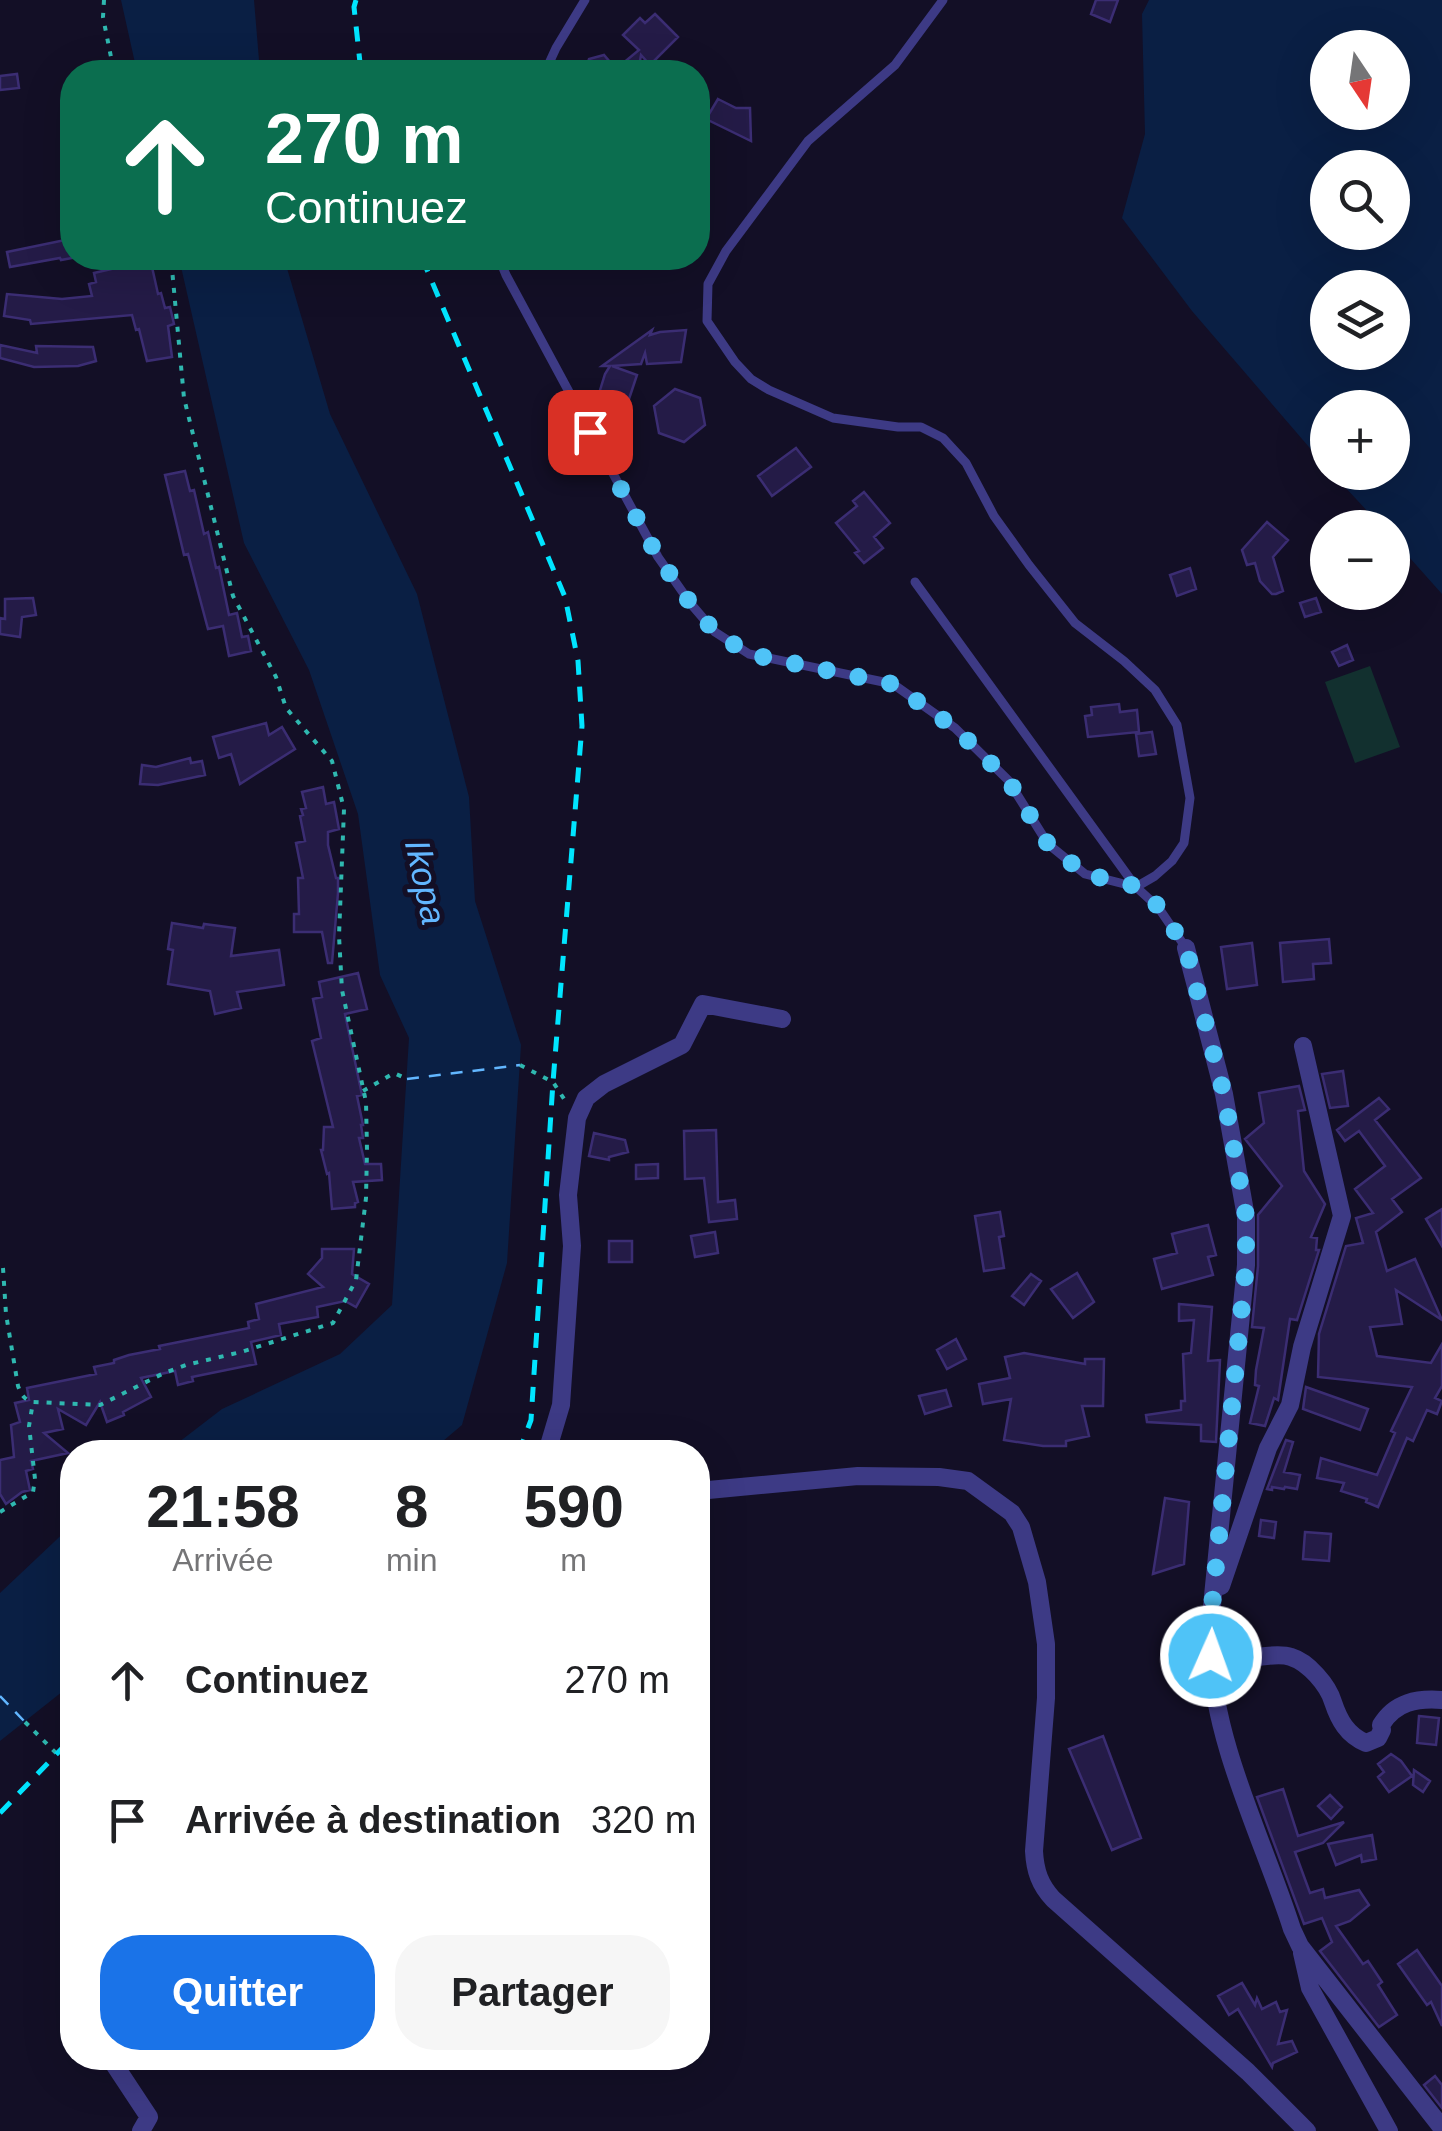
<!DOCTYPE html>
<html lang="fr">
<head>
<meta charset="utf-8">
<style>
  :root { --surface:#fff; --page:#f6f6f6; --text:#202124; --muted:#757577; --accent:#1a73e8 }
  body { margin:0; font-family:Helvetica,sans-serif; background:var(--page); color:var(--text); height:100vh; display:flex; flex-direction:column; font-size:38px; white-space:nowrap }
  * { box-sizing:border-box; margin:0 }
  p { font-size:32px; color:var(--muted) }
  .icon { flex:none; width:55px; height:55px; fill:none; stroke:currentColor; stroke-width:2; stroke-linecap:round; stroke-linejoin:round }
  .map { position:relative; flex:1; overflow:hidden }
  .panel { position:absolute; left:60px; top:1440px; width:650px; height:630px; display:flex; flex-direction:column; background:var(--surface); border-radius:40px; box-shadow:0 10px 40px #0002 }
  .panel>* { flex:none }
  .guide { position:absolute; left:60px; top:60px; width:650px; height:210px; border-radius:40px; box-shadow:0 10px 40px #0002; background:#0b6e4f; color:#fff; overflow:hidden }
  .needle { width:65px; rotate:167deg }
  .buttons { position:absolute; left:1310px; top:30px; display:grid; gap:20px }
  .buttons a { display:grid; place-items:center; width:100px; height:100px; border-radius:50%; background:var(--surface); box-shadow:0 10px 40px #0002; font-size:50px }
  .pin { position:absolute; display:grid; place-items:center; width:85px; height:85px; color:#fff; margin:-42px; border-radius:20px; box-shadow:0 5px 15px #0006 }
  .me { position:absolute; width:110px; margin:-55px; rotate:2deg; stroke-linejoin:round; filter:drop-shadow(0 0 8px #0008) }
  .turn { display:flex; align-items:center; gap:35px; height:210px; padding:0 40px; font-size:45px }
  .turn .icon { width:130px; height:130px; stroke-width:2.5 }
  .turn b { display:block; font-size:70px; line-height:85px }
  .eta { display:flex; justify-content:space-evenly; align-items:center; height:170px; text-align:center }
  .eta b { font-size:60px; font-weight:800; line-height:70px }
  .action { display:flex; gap:20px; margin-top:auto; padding:20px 40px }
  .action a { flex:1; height:115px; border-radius:40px; background:var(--accent); color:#fff; font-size:40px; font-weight:800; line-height:115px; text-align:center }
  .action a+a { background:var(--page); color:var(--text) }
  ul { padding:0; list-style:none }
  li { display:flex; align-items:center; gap:30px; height:140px; padding:0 40px }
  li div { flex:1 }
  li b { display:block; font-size:38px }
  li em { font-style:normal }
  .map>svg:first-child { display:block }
  .green { fill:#12302f }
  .water { fill:#0a1f44; fill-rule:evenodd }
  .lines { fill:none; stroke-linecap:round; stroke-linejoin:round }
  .ferry { stroke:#62b6ff; stroke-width:2.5; stroke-dasharray:12 10; stroke-linecap:butt }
  .building { fill:#241b47; stroke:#3b2d73; stroke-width:2.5 }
  .path { stroke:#2fb8b0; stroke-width:4; stroke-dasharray:5 8; stroke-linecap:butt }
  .service { stroke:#3d3a85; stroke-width:9 }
  .minor { stroke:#3d3a85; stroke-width:18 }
  .rail { stroke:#00e5ff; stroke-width:5; stroke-dasharray:15 12; stroke-linecap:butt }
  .route { stroke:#4fc3f7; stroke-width:18; stroke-dasharray:0 32.4 }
  .labels { text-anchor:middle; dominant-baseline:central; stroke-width:10; stroke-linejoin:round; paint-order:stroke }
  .water-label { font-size:35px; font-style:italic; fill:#62b6ff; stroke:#130f26 }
</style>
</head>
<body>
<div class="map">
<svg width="1442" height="2131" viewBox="0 0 1442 2131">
  <rect width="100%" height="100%" fill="#130f26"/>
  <!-- green -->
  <path class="green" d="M1370,666L1400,747L1355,763L1325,682Z"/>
  <!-- water -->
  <path class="water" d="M121,0H254L260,72H137Z
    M1149,0H1442V594L1393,539L1392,528L1382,527L1332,473L1392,472V408H1328L1327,468L1192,311L1122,218L1145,134L1142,14ZM1328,48H1392V112H1328ZM1328,168H1392V232H1328ZM1328,288H1392V352H1328Z
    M179,258H284L330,414L417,594L469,797L475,901L521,1045L507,1263L462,1425L430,1452H166L222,1409L340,1354L392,1305L409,1038L380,975L358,814L309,670L244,543Z
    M72,1525V1684L0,1741V1593Z"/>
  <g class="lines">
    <!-- ferry -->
    <path class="ferry" d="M407,1079L520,1065
      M0,1696L25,1722"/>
  </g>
  <!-- building -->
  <path class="building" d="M1096,0H1118L1110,22L1091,14Z
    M655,14L678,37L650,65L641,55L638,72H585L589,59L604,55L616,69L639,50L623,35L640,18L645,23Z
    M17,74L19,88L0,90V76Z
    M718,99L736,108H750L751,141L706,119Z
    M70,239L72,258L61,260L60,258L10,267L7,252Z
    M136,258H150L158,294L161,293L165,308L170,307L174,324L168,326L172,357L147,361L139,329L136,330L132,315L31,324L30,320L4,316L7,294L62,299L92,296L89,284L96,282L94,273L120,267L119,261Z
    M652,330L650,335L660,332L686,330L681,362L647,364L645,353L641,364L612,366L637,375L627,405L597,400L605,374L610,366H602Z
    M0,345L37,353L36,346L93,347L96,361L78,366L34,367L0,358Z
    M675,389L700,398L705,425L684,442L659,433L654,406Z
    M796,448L811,467L772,496L758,476Z
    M185,471L190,491L194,490L204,534L208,532L216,568L219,567L229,615L237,613L242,637L248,636L251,651L229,656L223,626L208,629L188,554L184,555L165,475Z
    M864,492L890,523L874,537L883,548L864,563L855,553L859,551L836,523L857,506L853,501Z
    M1267,522L1288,540L1273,557L1283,591L1276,594H1272L1260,581L1255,563L1247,565L1242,550Z
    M1190,568L1196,589L1177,596L1170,575Z
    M33,598L36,615L22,617L20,637L0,634V618L5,619V599Z
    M1316,598L1321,612L1305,617L1300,603Z
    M1347,645L1353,660L1339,666L1332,652Z
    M1119,704L1120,712L1137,710L1139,732L1088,737L1085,716L1092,715L1091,707Z
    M266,723L269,735L282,727L295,749L240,784L231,754L219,758L213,737Z
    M1152,732L1156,754L1139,756L1136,734Z
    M190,758L191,763L202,761L205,775L158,785L140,784L142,765L156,767Z
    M323,787L326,804L334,802L339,829L328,832V845L336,878H338V893L332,963H328L322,932H294V914H299L298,878H303L296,843L305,841L300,816L303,815L301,809L306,808L302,792Z
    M172,923L203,928L204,924L235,928L231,956L279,950L284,985L237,992L241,1008L215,1014L210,991L168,984L173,950L168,949Z
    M1329,939L1331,963L1313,964L1314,979L1283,982L1280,943Z
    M1252,943L1257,985L1227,989L1221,947Z
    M358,973L367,1009L345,1014L362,1095L357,1096L363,1125H361L363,1138H359L365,1164H381L382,1180L353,1182L358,1202L355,1203V1207L332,1209L329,1173L327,1174L321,1150H323L324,1127H333L312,1041L321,1038L313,999L322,997L319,982Z
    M1343,1071L1348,1106L1330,1108L1322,1074Z
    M1299,1086L1305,1110L1298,1111L1304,1171L1325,1204L1311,1237L1317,1238L1316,1250H1319L1297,1320L1290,1319L1278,1400L1274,1398L1265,1426L1250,1423L1259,1386L1255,1385L1256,1370L1264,1328L1252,1327L1258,1266V1215L1282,1186L1245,1139L1264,1123L1259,1093Z
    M1379,1098L1389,1109L1375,1120L1421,1178L1392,1199L1402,1212L1376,1232L1387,1271L1415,1259L1442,1320L1396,1290L1402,1324L1370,1327L1377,1356L1431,1363L1442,1344V1386L1435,1398L1442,1401L1437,1414L1427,1410L1413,1441L1407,1438L1378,1507L1366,1502L1367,1499L1341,1491L1344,1483L1317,1478L1321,1458L1377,1475L1395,1433L1391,1431L1412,1387L1318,1377L1319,1334L1346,1246L1363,1243L1356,1218L1373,1213L1355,1189L1385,1166L1359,1131L1345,1141L1337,1130Z
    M716,1130L718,1202L735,1200L737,1219L709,1222L704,1178L685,1179L684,1131Z
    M594,1133L625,1140L628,1152L609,1157V1160L589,1156Z
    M658,1164V1178L636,1179V1165Z
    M1442,1209V1246L1426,1219Z
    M1000,1212L1004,1236L999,1237L1004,1268L984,1271L975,1216Z
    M1208,1225L1216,1255L1208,1257L1213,1275L1162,1289L1154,1259L1177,1253L1172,1234Z
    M715,1232L718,1253L695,1257L691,1236Z
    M609,1241H632V1262H609Z
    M322,1249H354L352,1274L369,1284L356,1307L345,1301L317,1307L318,1317L279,1324L281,1335L251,1342L256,1364L192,1377L193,1381L178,1385L175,1371L141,1378L151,1397L123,1412L124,1415L107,1422L100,1402L86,1425L58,1409L63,1429L44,1433L68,1453L31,1461L33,1469L26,1471L30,1490L22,1492L6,1504L0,1494V1460L14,1457L11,1425L20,1422L15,1403L29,1400L27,1388L96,1374L94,1367L114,1363V1360L129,1355L160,1349L159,1346L249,1328L248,1322L259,1319L256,1304L323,1287L308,1274L322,1258Z
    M1077,1273L1094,1302L1073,1318L1051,1289Z
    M1031,1274L1041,1281L1024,1305L1012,1296Z
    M1179,1304L1212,1307L1208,1361L1220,1360L1216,1442L1201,1441V1425L1147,1422L1146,1415L1181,1410V1401H1185L1183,1354L1191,1353L1194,1320L1179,1321Z
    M956,1339L966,1359L947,1369L937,1350Z
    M1024,1353L1085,1364V1359H1104L1103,1406H1082L1089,1436L1066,1441V1446H1043L1004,1440L1011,1399L983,1404L979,1384L1010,1378L1005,1357Z
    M1306,1387L1368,1409L1360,1430L1303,1409Z
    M946,1390L951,1406L925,1414L919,1396Z
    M1286,1440L1293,1442L1284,1472L1300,1475L1297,1489L1285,1487L1284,1489L1272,1487V1490L1267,1489Z
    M1165,1498L1189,1502L1184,1564L1153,1574Z
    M1261,1520L1276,1522L1274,1538L1259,1536Z
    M1305,1532L1331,1534L1329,1561L1303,1559Z
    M1419,1716L1439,1718L1436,1745L1417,1743Z
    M1103,1736L1141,1838L1112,1850L1069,1749Z
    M1391,1754L1401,1761L1412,1776L1389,1792L1378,1777L1384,1772L1378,1764Z
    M1414,1770L1430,1781L1423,1792L1413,1785Z
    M1283,1789L1298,1836L1344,1822L1323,1843L1295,1852L1310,1893L1323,1889L1325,1898L1359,1890L1369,1905L1350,1921L1336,1926L1363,1964L1368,1961L1382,1982L1378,1985L1397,2015L1379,2027L1320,1951L1332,1942L1322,1918L1304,1924L1257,1797Z
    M1330,1795L1342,1807L1331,1819L1318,1806Z
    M1372,1835L1376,1859L1362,1862L1361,1855L1336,1865L1328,1844Z
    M1417,1950L1442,1986V2026L1431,2002L1427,2005L1398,1964Z
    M1242,1983L1255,2005L1257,1998L1262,2009L1276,2002L1280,2012L1287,2010L1278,2044L1292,2041L1297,2052L1273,2063L1272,2067L1238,2009L1229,2015L1218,1996Z
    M1435,2076L1442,2085V2108L1424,2085Z"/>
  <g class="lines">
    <!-- path -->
    <path class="path" d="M104,0L103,17L114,72
      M520,1065L553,1082L566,1102
      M363,1091L394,1073L407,1079
      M3,1268L6,1314L18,1386C21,1394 24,1400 33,1402
      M0,1512L33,1492L35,1479L29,1426L33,1402L100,1405L164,1373L186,1365L241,1352L333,1323L356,1280L366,1198L367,1150L366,1102L342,990L339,936L344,809L332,761L286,708L276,677L233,596L184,398L171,258
      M25,1722L57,1754"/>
    <!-- service -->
    <path class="service" d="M545,72L556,48L585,0
      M499,258L506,275L658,557L691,604L715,632L749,654L893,684L955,728L1008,780L1048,844L1085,874L1136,887L1158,907L1186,948
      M915,582L1136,887L1155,876L1172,861L1184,843L1190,798L1177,725L1155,690L1124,661L1075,623L1029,565L994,516L966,463L943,438L921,427H898L833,418L769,390L751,379L735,362L707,321L708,284L726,251L808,141L895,65L943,0"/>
    <!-- minor -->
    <path class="minor" d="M1186,948L1224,1094L1246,1217V1265L1212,1606C1212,1622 1211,1638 1211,1653C1213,1742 1265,1844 1292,1929L1300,1946L1442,2128
      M547,1452L561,1405L572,1246L568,1195L577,1118L586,1098L604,1084L682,1045L703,1004L782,1019
      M698,1491L858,1476L939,1477L968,1481L1012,1513L1021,1527L1037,1582L1046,1644V1698L1034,1851C1035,1871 1040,1885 1053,1899L1248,2072L1307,2131
      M1221,1586L1268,1448L1290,1405L1302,1347L1342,1216L1303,1046
      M1213,1668V1666C1232,1662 1274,1651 1291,1657C1308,1662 1328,1685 1333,1702C1339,1720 1347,1735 1366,1743L1378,1738L1382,1730L1381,1725C1395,1702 1417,1698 1442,1700
      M1302,1953L1310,1988L1389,2131
      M110,2058L149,2117L141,2131"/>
    <!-- rail -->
    <path class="rail" d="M356,0L354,7L361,72
      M422,258L565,597L578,661L582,726L553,1082L531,1420L519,1452
      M0,1813L72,1738"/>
  </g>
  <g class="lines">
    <!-- route -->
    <path class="route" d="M590,432L658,557L691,604L715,632L749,654L893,684L955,728L1008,780L1048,844L1085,874L1136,886L1158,906L1186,948L1224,1094L1246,1216V1265L1212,1606L1211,1656"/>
  </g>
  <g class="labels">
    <!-- water labels -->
    <g class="water-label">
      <text transform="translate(426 882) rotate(78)">Ikopa</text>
    </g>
  </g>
</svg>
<div class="buttons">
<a><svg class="needle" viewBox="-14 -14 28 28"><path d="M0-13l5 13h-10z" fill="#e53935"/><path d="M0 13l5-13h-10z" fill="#757577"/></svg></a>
<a><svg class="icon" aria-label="search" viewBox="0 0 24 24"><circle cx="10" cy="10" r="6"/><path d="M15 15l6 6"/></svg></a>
<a><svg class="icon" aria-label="layers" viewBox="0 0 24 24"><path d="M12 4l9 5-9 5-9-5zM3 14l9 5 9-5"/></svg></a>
<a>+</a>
<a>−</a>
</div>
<div class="pin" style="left:590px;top:432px;background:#d93025"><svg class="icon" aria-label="arrive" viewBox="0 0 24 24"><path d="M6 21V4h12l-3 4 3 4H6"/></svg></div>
<svg class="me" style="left:1211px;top:1656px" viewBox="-20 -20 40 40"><circle r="17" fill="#4fc3f7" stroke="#fff" stroke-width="3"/><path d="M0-11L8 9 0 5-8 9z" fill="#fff"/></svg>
<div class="guide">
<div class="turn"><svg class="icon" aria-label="ahead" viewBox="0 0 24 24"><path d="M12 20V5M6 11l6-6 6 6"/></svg><div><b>270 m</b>Continuez</div></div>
</div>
<section class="panel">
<div class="eta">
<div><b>21:58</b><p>Arrivée</p></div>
<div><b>8</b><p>min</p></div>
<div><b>590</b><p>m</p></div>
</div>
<ul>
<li><svg class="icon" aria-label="ahead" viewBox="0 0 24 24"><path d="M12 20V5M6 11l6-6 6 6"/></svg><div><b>Continuez</b></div><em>270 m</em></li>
<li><svg class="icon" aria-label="arrive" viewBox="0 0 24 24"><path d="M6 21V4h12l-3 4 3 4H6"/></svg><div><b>Arrivée à destination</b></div><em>320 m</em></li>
</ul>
<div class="action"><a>Quitter</a><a>Partager</a></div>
</section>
</div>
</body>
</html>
